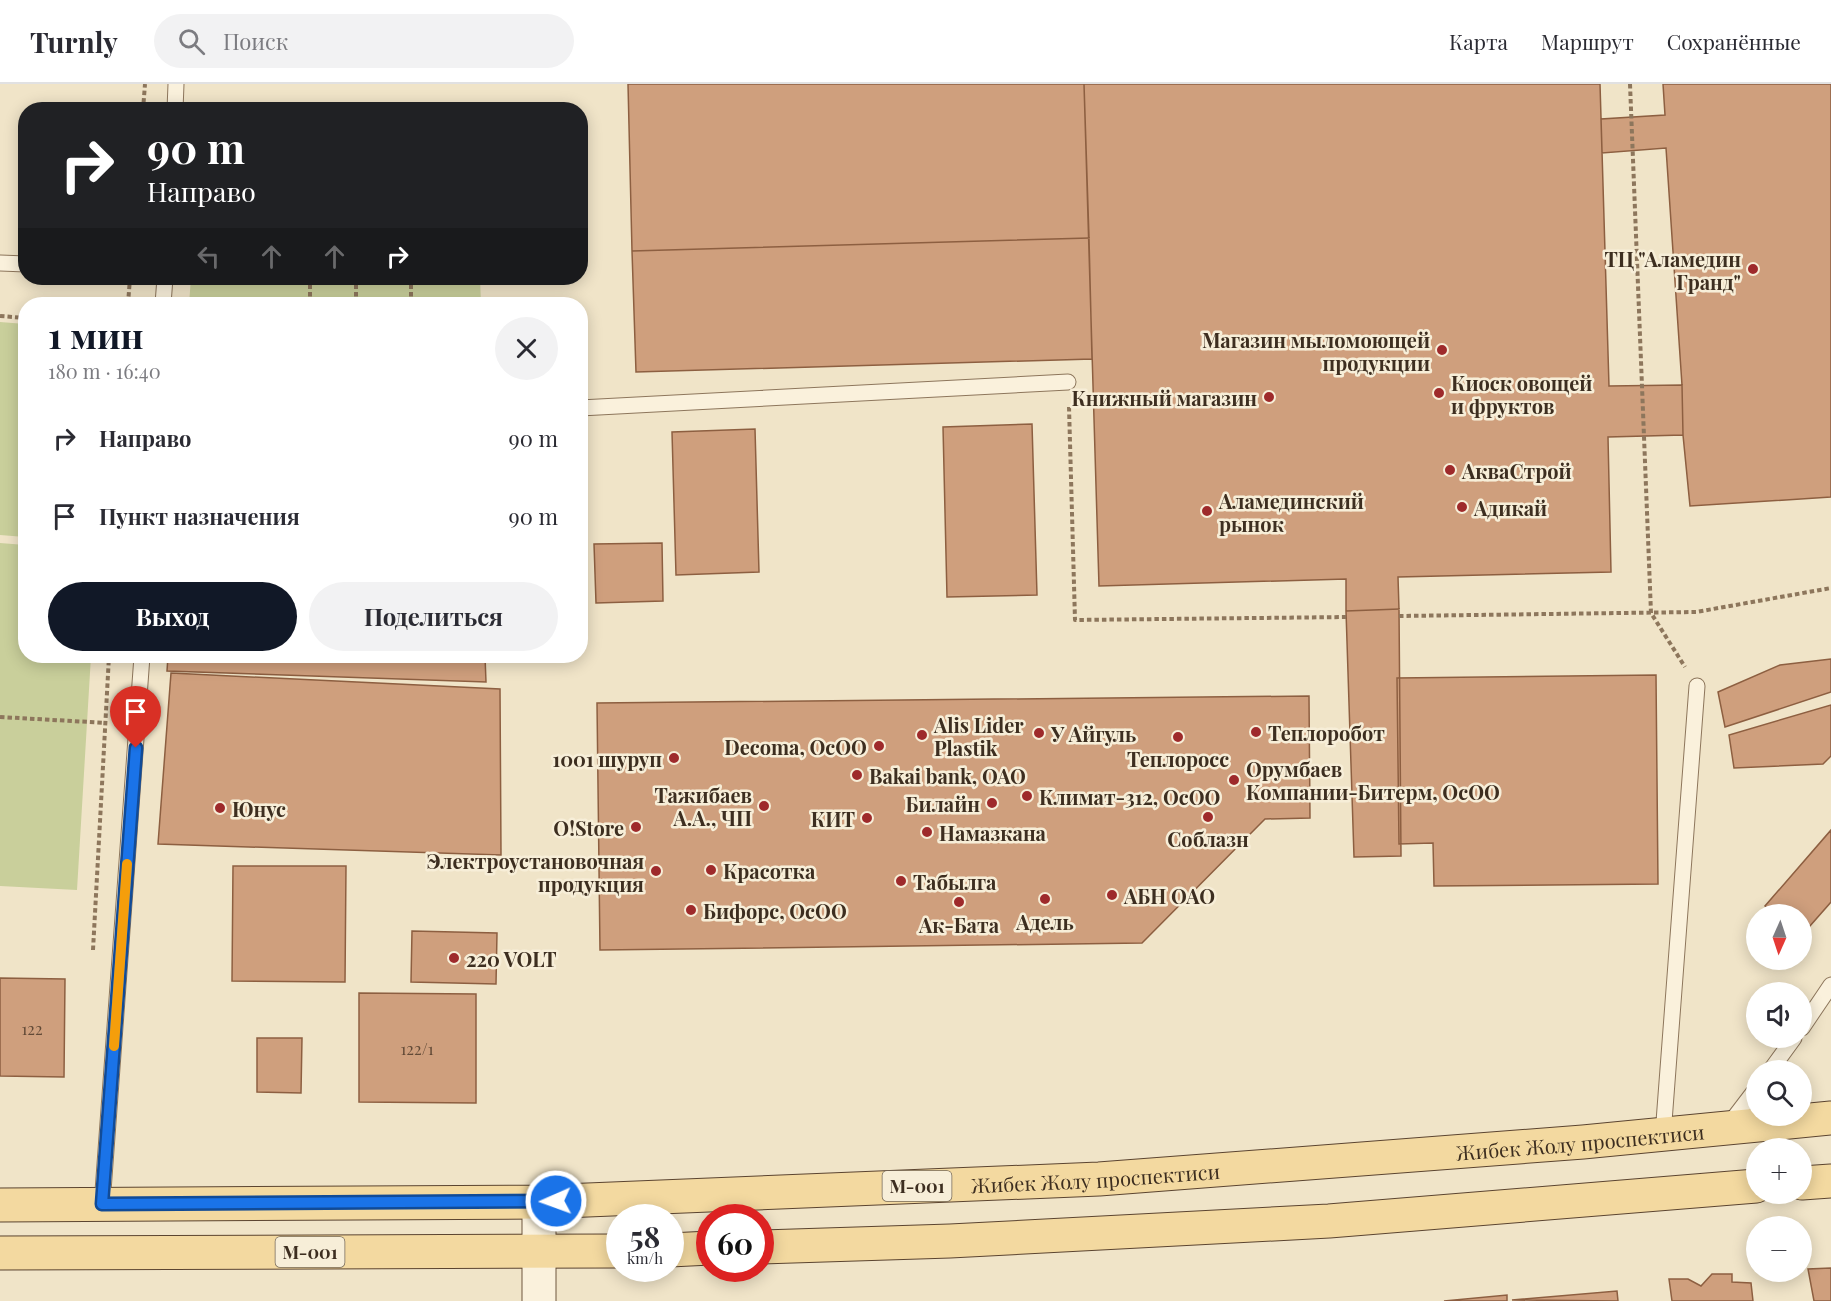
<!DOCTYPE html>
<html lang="ru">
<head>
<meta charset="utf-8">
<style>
  :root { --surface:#fff; --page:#f2f2f3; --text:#2b2b33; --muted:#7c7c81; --line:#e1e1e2; --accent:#111827 }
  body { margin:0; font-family:"Playfair Display",serif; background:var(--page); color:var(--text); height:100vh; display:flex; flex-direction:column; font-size:22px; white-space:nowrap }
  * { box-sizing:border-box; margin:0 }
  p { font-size:20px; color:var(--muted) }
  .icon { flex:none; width:33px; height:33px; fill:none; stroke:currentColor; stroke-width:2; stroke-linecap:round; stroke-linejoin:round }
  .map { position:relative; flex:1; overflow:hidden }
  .panel { position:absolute; left:18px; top:213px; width:570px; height:366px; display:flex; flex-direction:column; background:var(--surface); border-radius:24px; box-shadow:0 3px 15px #0003 }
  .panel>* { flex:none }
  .guide { position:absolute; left:18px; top:18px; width:570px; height:183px; border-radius:24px; box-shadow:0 3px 15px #0003; background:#202124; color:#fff; overflow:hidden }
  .needle { width:39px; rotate:183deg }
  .controls { position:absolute; left:1746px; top:820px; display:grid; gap:12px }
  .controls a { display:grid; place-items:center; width:66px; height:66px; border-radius:50%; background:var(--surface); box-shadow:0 3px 15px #0003; font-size:30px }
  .speed { position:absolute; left:606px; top:1120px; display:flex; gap:12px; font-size:30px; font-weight:700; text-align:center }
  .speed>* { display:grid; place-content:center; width:78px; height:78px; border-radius:50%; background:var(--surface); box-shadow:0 3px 15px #0003; line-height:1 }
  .speed small { font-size:15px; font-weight:400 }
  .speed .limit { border:9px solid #d22; background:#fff; color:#111 }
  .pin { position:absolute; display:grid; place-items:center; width:51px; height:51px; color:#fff; margin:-62px -26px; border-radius:50% 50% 50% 0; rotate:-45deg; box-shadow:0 0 6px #0007 }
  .pin .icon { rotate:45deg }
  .me { position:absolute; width:66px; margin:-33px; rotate:268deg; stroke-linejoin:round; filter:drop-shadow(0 0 4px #0008) }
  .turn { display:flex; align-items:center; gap:21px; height:126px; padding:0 30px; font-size:27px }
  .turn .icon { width:78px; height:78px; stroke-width:2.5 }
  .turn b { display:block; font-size:42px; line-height:51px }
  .lanes { display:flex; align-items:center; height:57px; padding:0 30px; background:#0003; justify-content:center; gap:30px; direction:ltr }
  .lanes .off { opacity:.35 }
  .round { display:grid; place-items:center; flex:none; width:63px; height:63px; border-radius:32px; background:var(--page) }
  .headline { display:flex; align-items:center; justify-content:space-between; height:102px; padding:0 30px }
  h1 { font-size:36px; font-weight:700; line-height:45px; color:var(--accent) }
  .cta { display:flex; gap:12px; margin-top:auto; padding:12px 30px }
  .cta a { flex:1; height:69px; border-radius:36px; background:var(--accent); color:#fff; font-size:24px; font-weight:700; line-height:69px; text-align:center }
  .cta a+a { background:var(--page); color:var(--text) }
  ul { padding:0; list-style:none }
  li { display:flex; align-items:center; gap:18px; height:78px; padding:0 30px }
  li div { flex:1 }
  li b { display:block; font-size:22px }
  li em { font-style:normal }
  header { display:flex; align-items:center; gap:36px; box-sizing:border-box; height:84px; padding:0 30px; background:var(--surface); border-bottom:2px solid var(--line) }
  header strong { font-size:28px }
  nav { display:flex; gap:33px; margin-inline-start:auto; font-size:21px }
  .search { width:420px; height:54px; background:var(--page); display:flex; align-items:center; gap:15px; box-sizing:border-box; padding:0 21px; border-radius:33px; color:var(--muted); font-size:22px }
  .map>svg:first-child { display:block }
  .green { fill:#c9cf9b }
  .building { fill:#cf9f7d; stroke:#8d5f41; stroke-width:1.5 }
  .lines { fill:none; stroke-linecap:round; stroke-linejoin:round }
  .lane-casing { stroke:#8d765c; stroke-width:17 }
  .secondary-casing { stroke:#6f573f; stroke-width:35 }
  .primary-casing { stroke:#5b4430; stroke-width:35 }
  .path { stroke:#8d765c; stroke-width:4; stroke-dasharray:4.5 3; stroke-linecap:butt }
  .lane { stroke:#faf1dc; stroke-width:15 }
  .secondary { stroke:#faf1dc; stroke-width:33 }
  .primary { stroke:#f3d9a0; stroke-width:33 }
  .route-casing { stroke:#114b97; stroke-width:15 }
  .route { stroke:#1a73e8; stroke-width:10 }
  .slow { stroke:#f59e0b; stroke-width:10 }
  .poi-dot { fill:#9e2a2b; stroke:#f7eed8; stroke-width:2 }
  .labels { text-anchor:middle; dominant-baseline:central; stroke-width:5; stroke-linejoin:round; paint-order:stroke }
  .number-label { font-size:16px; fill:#624a37 }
  .shield { fill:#f7eed8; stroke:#756857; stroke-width:1.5 }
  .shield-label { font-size:18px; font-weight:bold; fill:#3d2e20 }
  .poi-label { font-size:20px; font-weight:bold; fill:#3d2e20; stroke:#f7eed8; text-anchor:start }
  .street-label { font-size:20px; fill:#3d2e20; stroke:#f7eed8 }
</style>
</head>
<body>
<header>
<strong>Turnly</strong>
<div class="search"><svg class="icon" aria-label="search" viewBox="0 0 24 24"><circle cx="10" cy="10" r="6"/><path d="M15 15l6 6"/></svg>Поиск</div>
<nav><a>Карта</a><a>Маршрут</a><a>Сохранённые</a></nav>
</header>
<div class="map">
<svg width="1831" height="1217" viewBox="0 0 1831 1217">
  <rect width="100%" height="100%" fill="#f0e4c8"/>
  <!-- green -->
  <path class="green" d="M191,194H480L481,220H189Z
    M0,238L25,240V453L0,451Z
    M0,459L25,461L26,572H91L77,806L0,802Z"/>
  <!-- building -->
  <path class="building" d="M628,0H1084L1089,154L632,167Z
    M1084,0H1600L1609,302L1682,301L1683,351L1608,353L1611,488L1398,493L1399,525L1346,527V495L1099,502Z
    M1663,0H1831V413L1690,422L1683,351L1682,301L1666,64L1602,69L1601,35L1665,31Z
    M1089,154L1092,275L636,288L632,167Z
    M1032,340L1037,511L947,513L943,343Z
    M755,345L759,488L676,491L672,348Z
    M662,459L663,517L596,519L594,460Z
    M1399,525L1401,772L1354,773L1346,527Z
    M168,572H485L486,598L167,587Z
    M1831,575V608L1725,643L1718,608L1780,581Z
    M171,589L500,605L501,771L158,760Z
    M1656,591L1658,800L1434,802L1433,759L1399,760L1397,594Z
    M1309,612L1310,734L1265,735L1142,859L600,866L597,619Z
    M1831,621V672L1823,680L1734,684L1729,651Z
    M1831,746V818L1802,851V831H1775L1765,822Z
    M233,782H346L345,898L232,897Z
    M412,847L497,849L496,900L411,898Z
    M0,894L65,895L64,993L0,992Z
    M359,909L476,910V1019L359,1018Z
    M257,954H302L301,1009L257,1008Z
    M1831,1184V1217H1814L1808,1185Z
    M1712,1190H1732V1198L1751,1199L1753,1217H1672L1669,1195H1688L1701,1202Z
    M1617,1207L1618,1217L1512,1216Z
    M1507,1211V1217H1444Z"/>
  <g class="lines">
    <!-- lane casing -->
    <g class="lane-casing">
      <path id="lane" d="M175,26L176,0
        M0,179L26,180
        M163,220L165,194
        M580,324L1068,298
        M1802,944L1831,901
        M1770,987L1794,954
        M1727,1043L1756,1005
        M1663,1051L1697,602
        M102,1121L142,572"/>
    </g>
    <!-- secondary casing -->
    <g class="secondary-casing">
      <path id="secondary" d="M539,1217V1118"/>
    </g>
    <!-- primary casing -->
    <g class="primary-casing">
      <g id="primary">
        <path d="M1802,1099L1831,1097"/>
        <path id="s1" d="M0,1121L539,1118L1099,1095L1583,1058L1831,1034"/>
        <path d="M760,1163L950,1157L1329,1137L1756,1102"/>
        <path d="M670,1166L710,1164"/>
        <path d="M0,1169L620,1167"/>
      </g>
    </g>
    <!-- path -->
    <path class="path" d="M1630,0L1651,529L1685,583
      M143,26L145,0
      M128,220L130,194
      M310,220V200
      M356,220V194
      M411,220V196
      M0,232L26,234
      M1069,323L1075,536L1346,533
      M1399,532L1696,528L1831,504
      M0,633L107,639
      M93,866L109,572"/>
    <!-- lane -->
    <use href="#lane" class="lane"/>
    <!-- secondary -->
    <use href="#secondary" class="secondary"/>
    <!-- primary -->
    <use href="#primary" class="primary"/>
  </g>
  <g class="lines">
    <!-- route casing -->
    <g class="route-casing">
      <path id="route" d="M136,664L102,1120L556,1117"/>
    </g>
    <!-- route -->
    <use href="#route" class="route"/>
    <!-- slow -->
    <path class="slow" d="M114,962L127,780"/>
  </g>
  <!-- markers -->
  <g class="poi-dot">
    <circle cx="1753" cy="185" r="6"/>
    <circle cx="1442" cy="266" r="6"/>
    <circle cx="1439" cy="309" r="6"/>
    <circle cx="1269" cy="313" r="6"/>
    <circle cx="1450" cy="386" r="6"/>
    <circle cx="1462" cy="423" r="6"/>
    <circle cx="1207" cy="427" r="6"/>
    <circle cx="1256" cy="648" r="6"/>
    <circle cx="1039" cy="649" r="6"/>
    <circle cx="922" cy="651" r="6"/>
    <circle cx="1178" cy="653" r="6"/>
    <circle cx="879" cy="662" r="6"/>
    <circle cx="674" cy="674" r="6"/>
    <circle cx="857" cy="691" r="6"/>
    <circle cx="1234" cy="696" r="6"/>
    <circle cx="1027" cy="712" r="6"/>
    <circle cx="992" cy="719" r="6"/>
    <circle cx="764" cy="722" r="6"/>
    <circle cx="220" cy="724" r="6"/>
    <circle cx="1208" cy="733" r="6"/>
    <circle cx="867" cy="734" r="6"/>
    <circle cx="636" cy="743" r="6"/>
    <circle cx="927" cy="748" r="6"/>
    <circle cx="711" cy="786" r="6"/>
    <circle cx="656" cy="787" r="6"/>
    <circle cx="901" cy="797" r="6"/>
    <circle cx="1112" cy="811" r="6"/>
    <circle cx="1045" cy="815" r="6"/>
    <circle cx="959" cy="818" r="6"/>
    <circle cx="691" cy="826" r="6"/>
    <circle cx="454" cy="874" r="6"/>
  </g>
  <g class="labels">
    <!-- number labels -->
    <g class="number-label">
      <text x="32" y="944">122</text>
      <text x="417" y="964">122/1</text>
    </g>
    <!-- shield labels -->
    <g class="shield">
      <rect x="882.5" y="1087" width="69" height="30" rx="4.5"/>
      <rect x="275.5" y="1153" width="69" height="30" rx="4.5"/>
    </g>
    <g class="shield-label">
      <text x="917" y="1102">М-001</text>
      <text x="310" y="1168">М-001</text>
    </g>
    <!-- poi labels -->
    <g class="poi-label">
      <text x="1741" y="174" text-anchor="end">ТЦ "Аламедин<tspan x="1741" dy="23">Гранд"</tspan></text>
      <text x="1430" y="255" text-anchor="end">Магазин мыломоющей<tspan x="1430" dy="23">продукции</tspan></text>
      <text x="1451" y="298">Киоск овощей<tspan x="1451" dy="23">и фруктов</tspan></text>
      <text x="1257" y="313" text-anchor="end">Книжный магазин</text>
      <text x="1462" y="386">АкваСтрой</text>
      <text x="1219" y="416">Аламединский<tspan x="1219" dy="23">рынок</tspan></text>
      <text x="1474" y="423">Адикай</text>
      <text x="934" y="640">Alis Lider<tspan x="934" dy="23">Plastik</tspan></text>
      <text x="1268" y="648">Теплоробот</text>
      <text x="1051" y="649">У Айгуль</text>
      <text x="867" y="662" text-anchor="end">Decoma, OcOO</text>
      <text x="662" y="674" text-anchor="end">1001 шуруп</text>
      <text x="1178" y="674" text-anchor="middle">Теплоросс</text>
      <text x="1246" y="684">Орумбаев<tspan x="1246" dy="23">Компании-Битерм, ОсОО</tspan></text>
      <text x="869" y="691">Bakai bank, ОАО</text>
      <text x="752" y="710" text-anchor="end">Тажибаев<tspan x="752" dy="23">А.А., ЧП</tspan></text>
      <text x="1039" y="712">Климат-312, ОсОО</text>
      <text x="980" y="719" text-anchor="end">Билайн</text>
      <text x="232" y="724">Юнус</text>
      <text x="855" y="734" text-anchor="end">КИТ</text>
      <text x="624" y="743" text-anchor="end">O!Store</text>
      <text x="939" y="748">Намазкана</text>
      <text x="1208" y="754" text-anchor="middle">Соблазн</text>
      <text x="644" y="776" text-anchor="end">Электроустановочная<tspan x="644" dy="23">продукция</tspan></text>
      <text x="723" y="786">Красотка</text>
      <text x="913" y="797">Табылга</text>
      <text x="1124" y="811">АБН ОАО</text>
      <text x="703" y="826">Бифорс, ОсОО</text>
      <text x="1045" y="837" text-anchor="middle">Адель</text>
      <text x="959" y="840" text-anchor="middle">Ак-Бата</text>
      <text x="466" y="874">220 VOLT</text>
    </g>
    <!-- street labels -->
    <g class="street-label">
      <text stroke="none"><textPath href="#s1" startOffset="1582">Жибек Жолу проспектиси</textPath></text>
      <text stroke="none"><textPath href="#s1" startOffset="1096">Жибек Жолу проспектиси</textPath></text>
    </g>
  </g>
</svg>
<div class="controls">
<a><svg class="needle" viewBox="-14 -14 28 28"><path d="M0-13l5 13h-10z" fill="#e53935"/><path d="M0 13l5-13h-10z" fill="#7c7c81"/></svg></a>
<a><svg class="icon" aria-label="sound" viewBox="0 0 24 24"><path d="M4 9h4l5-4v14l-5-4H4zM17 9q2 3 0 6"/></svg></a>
<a><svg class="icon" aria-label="search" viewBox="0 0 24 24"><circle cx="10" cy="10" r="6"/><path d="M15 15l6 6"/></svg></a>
<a>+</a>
<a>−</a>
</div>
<div class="speed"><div>58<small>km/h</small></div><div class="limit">60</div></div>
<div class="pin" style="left:136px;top:664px;background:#d93025"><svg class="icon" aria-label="arrive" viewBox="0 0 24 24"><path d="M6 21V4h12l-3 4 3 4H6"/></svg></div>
<svg class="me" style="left:556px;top:1117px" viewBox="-20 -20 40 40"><circle r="17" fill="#1a73e8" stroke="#fff" stroke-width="3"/><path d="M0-11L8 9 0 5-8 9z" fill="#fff"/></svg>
<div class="guide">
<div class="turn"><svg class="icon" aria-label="right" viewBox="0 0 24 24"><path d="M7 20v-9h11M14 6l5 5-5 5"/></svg><div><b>90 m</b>Направо</div></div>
<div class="lanes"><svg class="icon off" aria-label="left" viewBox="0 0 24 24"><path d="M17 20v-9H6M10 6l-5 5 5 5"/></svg><svg class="icon off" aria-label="ahead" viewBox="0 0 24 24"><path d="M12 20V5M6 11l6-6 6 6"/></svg><svg class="icon off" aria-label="ahead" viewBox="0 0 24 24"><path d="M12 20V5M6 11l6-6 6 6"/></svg><svg class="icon" aria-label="right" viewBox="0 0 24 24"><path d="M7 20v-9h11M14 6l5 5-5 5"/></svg></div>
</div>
<section class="panel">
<div class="headline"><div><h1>1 мин</h1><p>180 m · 16:40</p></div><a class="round"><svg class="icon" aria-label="close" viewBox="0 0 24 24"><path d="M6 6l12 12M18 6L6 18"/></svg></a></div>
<ul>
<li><svg class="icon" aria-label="right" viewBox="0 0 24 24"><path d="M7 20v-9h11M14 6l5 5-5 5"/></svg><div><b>Направо</b></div><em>90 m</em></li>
<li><svg class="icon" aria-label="arrive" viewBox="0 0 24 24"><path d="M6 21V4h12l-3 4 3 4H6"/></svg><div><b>Пункт назначения</b></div><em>90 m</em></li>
</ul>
<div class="cta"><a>Выход</a><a>Поделиться</a></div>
</section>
</div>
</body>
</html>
